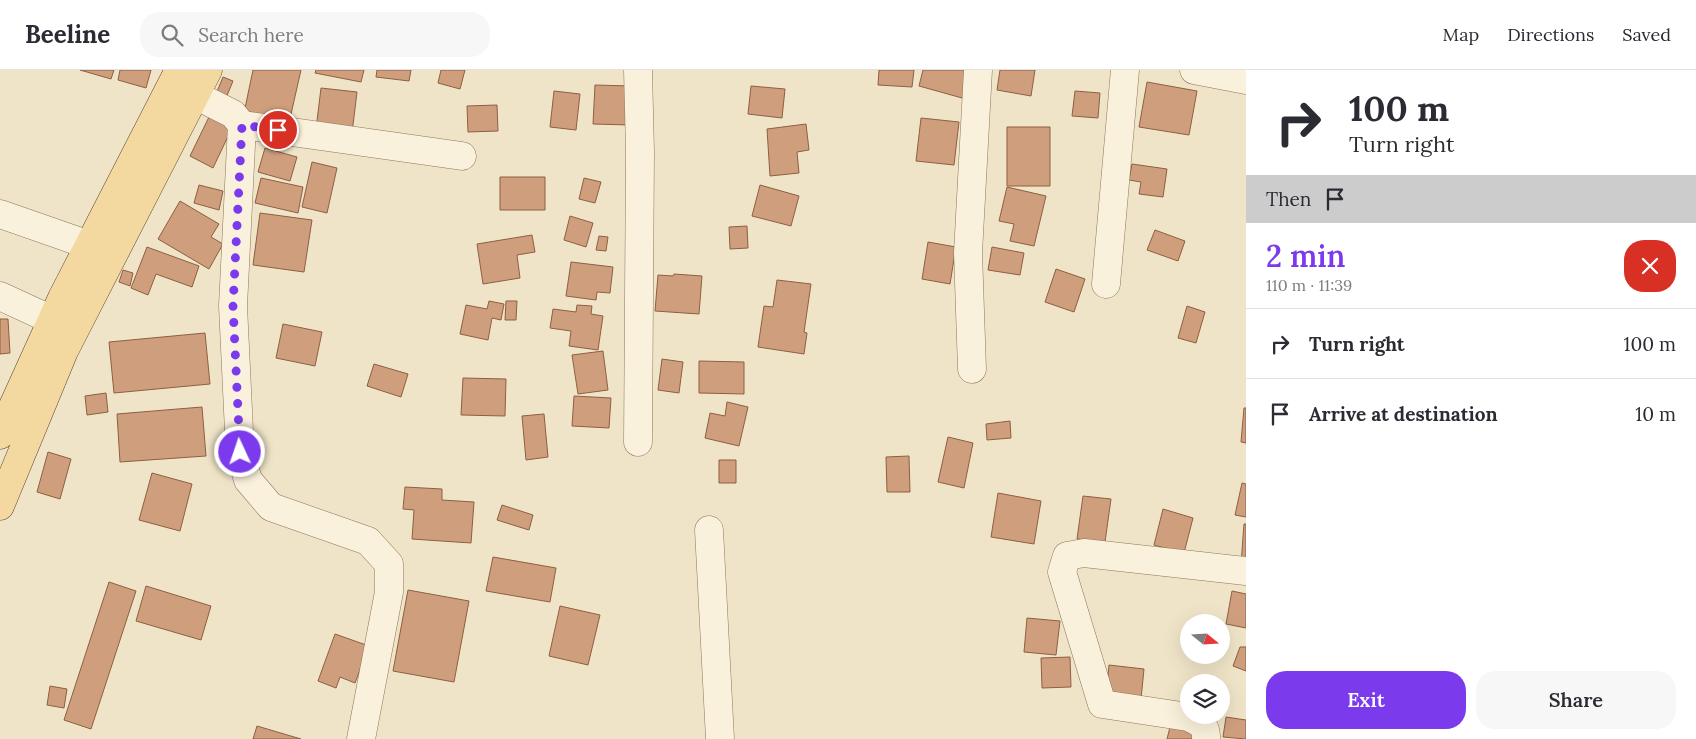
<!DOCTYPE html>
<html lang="en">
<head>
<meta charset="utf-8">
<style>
  :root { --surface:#fff; --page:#f7f7f7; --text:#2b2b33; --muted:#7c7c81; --line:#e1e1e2; --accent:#7c3aed }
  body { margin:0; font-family:Lora,serif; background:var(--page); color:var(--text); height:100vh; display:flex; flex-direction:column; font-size:19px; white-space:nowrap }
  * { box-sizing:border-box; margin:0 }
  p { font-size:16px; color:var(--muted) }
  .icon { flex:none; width:28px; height:28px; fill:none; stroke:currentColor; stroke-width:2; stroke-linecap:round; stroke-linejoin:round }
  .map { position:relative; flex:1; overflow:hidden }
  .details { display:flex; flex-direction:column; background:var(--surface); width:450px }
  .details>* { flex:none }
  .banner { background:#fff; color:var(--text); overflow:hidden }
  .needle { width:32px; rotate:108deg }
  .fabs { position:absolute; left:1180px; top:544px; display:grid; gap:10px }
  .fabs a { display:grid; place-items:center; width:50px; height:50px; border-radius:50%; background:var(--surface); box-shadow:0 5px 20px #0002; font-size:25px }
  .pin { position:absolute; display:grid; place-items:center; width:42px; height:42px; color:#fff; margin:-21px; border:2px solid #fff; border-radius:50%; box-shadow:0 1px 5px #0007 }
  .me { position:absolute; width:55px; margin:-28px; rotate:357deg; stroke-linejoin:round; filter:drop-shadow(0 0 4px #0008) }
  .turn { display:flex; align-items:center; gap:18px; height:105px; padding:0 20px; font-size:22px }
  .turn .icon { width:65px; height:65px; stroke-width:2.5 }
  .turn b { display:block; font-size:35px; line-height:42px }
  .then { display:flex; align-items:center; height:48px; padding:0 20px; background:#0003; gap:10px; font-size:19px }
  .round { display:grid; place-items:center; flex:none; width:52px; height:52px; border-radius:20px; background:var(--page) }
  .overview { display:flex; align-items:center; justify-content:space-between; height:85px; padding:0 20px }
  h1 { font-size:30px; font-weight:600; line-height:38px; color:var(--accent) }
  .cta { display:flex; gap:10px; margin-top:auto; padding:10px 20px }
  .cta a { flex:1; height:58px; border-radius:20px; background:var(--accent); color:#fff; font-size:20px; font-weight:600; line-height:58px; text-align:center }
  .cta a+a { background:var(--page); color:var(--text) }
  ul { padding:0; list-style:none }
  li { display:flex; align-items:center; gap:15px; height:70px; padding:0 20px; border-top:1px solid var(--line) }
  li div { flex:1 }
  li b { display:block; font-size:19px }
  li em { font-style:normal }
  header { display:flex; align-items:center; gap:30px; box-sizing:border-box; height:70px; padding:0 25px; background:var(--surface); border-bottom:1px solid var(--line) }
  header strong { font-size:24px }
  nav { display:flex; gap:28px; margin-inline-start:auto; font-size:18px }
  .search { width:350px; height:45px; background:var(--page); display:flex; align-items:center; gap:12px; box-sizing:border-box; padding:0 18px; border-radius:20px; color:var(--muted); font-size:19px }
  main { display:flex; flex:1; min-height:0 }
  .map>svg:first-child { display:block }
  .building { fill:#cf9f7d; stroke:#8d5f41 }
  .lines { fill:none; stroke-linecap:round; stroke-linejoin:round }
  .minor-casing { stroke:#8d765c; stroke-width:29 }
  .major-casing { stroke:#5b4430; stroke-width:29 }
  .minor { stroke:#faf1dc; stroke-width:28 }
  .major { stroke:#f3d9a0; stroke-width:28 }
  .route { stroke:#7c3aed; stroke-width:9; stroke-dasharray:0 16.2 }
</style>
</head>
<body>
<header>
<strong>Beeline</strong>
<div class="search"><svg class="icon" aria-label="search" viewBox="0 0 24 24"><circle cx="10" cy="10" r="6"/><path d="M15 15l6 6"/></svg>Search here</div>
<nav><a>Map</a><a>Directions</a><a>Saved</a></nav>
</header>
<main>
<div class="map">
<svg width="1246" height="669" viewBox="0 0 1246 669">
  <rect width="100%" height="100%" fill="#f0e4c8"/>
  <!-- building -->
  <path class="building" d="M80,0H114L111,9Z
    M120,0H151L146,18L118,10Z
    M253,0H301L289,53L244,43Z
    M316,0H364L361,12L315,3Z
    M377,0H411L409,11L376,7Z
    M441,0H465L460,19L438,13Z
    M879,0H914L912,17L878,15Z
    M923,0H970L962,28L919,16Z
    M1000,0H1035L1031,26L997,20Z
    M223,7L233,11L226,28L216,24Z
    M1147,12L1197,21L1189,65L1139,57Z
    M595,15L631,16L630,55L593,54Z
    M751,16L785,19L782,48L748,44Z
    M321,18L357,22L352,63L316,59Z
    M554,21L580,24L576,60L550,57Z
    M1075,21L1100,23L1098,48L1072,46Z
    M497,35L498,61L468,62L467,36Z
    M209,47L232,58L213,98L190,86Z
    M921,48L959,52L954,95L916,91Z
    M806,54L809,80L797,82L799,103L770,106L767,59Z
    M1007,57H1050V116H1007Z
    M265,78L297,87L290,111L258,102Z
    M312,92L337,98L327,143L302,137Z
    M1132,94L1167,99L1163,127L1139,124L1141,112L1129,110Z
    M500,107H545V140H500Z
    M261,108L303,117L298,143L255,133Z
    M584,108L601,112L595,133L579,129Z
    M199,115L223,121L219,140L194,133Z
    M760,115L799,126L791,156L752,146Z
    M1007,117L1046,126L1034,176L1010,171L1014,154L999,151Z
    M180,131L219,154L211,167L223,174L209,199L158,169Z
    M260,143L312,150L304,202L253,195Z
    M570,146L593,153L586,177L564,170Z
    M747,156L748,178L730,179L729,157Z
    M1155,160L1185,171L1178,191L1147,180Z
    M532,165L535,182L517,185L520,208L483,214L477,174Z
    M599,166L608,167L606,181L596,180Z
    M928,172L956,177L950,214L922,209Z
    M147,177L199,196L192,217L156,204L148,225L131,218Z
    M992,177L1024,183L1020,205L988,200Z
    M571,192L613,197L610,223L597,222L596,230L566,226Z
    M1056,199L1085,209L1074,242L1045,232Z
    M123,200L133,203L130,216L119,212Z
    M674,204L702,206L699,244L655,241L658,205L673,206Z
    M777,210L811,214L804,262L807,263L804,284L758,277L764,236L773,237Z
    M489,231L504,234L501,250L492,248L488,270L460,264L466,235L487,239Z
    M506,231H517L516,250H505Z
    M577,235L592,236L591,244L603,246L598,280L569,276L571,261L550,258L553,239L576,242Z
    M1187,236L1205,242L1196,273L1178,268Z
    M0,249H8L10,283L0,284Z
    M283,254L322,262L315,296L276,288Z
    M205,263L210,314L114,323L109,272Z
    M603,281L608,320L578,324L572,285Z
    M662,289L683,292L679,323L658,320Z
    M699,291L744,292V324L699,323Z
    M374,294L408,304L401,327L367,316Z
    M463,308L506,309L505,346L461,345Z
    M106,323L108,342L87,345L85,326Z
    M574,326L611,328L609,358L572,356Z
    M727,332L748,337L739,376L705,368L710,343L725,346Z
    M202,337L206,386L120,392L117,344Z
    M1244,338H1246V373L1241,372Z
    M544,344L548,387L526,390L522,346Z
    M1010,351L1011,368L987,370L986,354Z
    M948,367L973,373L964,418L938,412Z
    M48,382L71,389L60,429L37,422Z
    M909,386L910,422H887L886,387Z
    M719,390H736V413H719Z
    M152,403L192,414L180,461L139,450Z
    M1242,413L1246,414V447L1235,445Z
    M405,417L442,419V430L474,432L471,473L412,469L414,440L403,439Z
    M998,423L1041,431L1034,474L991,467Z
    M1083,426L1111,429L1105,472L1077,469Z
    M502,435L533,445L529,460L497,450Z
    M1163,439L1193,448L1184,483L1154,475Z
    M1244,454H1246V494H1241Z
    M493,487L556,498L550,532L486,521Z
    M109,512L136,521L91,659L64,650Z
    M146,516L211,536L201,570L136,551Z
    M408,520L469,531L454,612L393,601Z
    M1232,521L1246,524V558L1226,554Z
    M560,536L600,545L588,595L549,586Z
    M1027,548L1060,551L1056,585L1024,582Z
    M335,564L369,576L355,613L340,607L336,618L318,611Z
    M1240,577H1246V601L1233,596Z
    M1070,587L1071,617L1042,618L1041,588Z
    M1109,595L1144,599L1141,629L1106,626Z
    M50,616L67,619L64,638L47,635Z
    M1226,647L1246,650V669L1223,667Z
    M1171,653L1198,660L1195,669H1167Z
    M257,656L301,669H253Z"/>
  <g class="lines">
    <!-- minor casing -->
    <g class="minor-casing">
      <path id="minor" d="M1194,0L1246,10
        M195,25L233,44L242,55L233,236L240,382L248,410L271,437L368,471L389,494V522L361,669
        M242,55L462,86
        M0,144L89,175
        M1106,214L1125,0
        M0,226L52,250
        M972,299L968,183L978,0
        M638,372L640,82L638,0
        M709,460L720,669
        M1206,669C1207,655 1199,652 1188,647L1102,634L1062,502L1067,486L1084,483L1246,501"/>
    </g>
    <!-- major casing -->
    <g class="major-casing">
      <path id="major" d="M0,365L62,228L179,0
        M0,436L64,281L208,0"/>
    </g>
    <!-- minor -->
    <use href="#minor" class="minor"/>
    <!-- major -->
    <use href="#major" class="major"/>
  </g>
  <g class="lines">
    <!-- route -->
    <path class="route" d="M240,382L233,236L242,55L278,60"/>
  </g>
</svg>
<div class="fabs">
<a><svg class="needle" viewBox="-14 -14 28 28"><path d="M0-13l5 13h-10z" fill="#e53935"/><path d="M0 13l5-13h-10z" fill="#7c7c81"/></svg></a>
<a><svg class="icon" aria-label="layers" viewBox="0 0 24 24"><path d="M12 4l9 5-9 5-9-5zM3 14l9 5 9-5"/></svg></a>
</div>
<div class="pin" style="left:278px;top:60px;background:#d93025"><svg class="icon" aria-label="arrive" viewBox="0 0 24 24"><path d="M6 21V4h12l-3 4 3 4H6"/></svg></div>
<svg class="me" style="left:240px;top:382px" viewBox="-20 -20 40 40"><circle r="17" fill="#7c3aed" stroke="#fff" stroke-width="3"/><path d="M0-11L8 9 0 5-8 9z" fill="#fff"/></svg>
</div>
<section class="details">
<div class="banner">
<div class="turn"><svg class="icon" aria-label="right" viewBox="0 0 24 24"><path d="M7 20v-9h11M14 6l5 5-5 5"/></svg><div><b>100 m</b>Turn right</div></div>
<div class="then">Then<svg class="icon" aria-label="arrive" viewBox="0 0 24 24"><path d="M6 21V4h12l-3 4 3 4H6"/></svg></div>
</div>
<div class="overview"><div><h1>2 min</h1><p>110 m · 11:39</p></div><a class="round" style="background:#d93025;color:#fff"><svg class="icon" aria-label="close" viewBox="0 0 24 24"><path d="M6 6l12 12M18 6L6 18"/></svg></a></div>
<ul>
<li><svg class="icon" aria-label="right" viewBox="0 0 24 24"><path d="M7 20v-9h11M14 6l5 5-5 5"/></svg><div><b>Turn right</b></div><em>100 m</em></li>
<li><svg class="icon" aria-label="arrive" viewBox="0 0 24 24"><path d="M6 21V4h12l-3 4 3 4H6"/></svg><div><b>Arrive at destination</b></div><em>10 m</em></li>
</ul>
<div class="cta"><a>Exit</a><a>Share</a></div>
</section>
</main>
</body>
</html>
